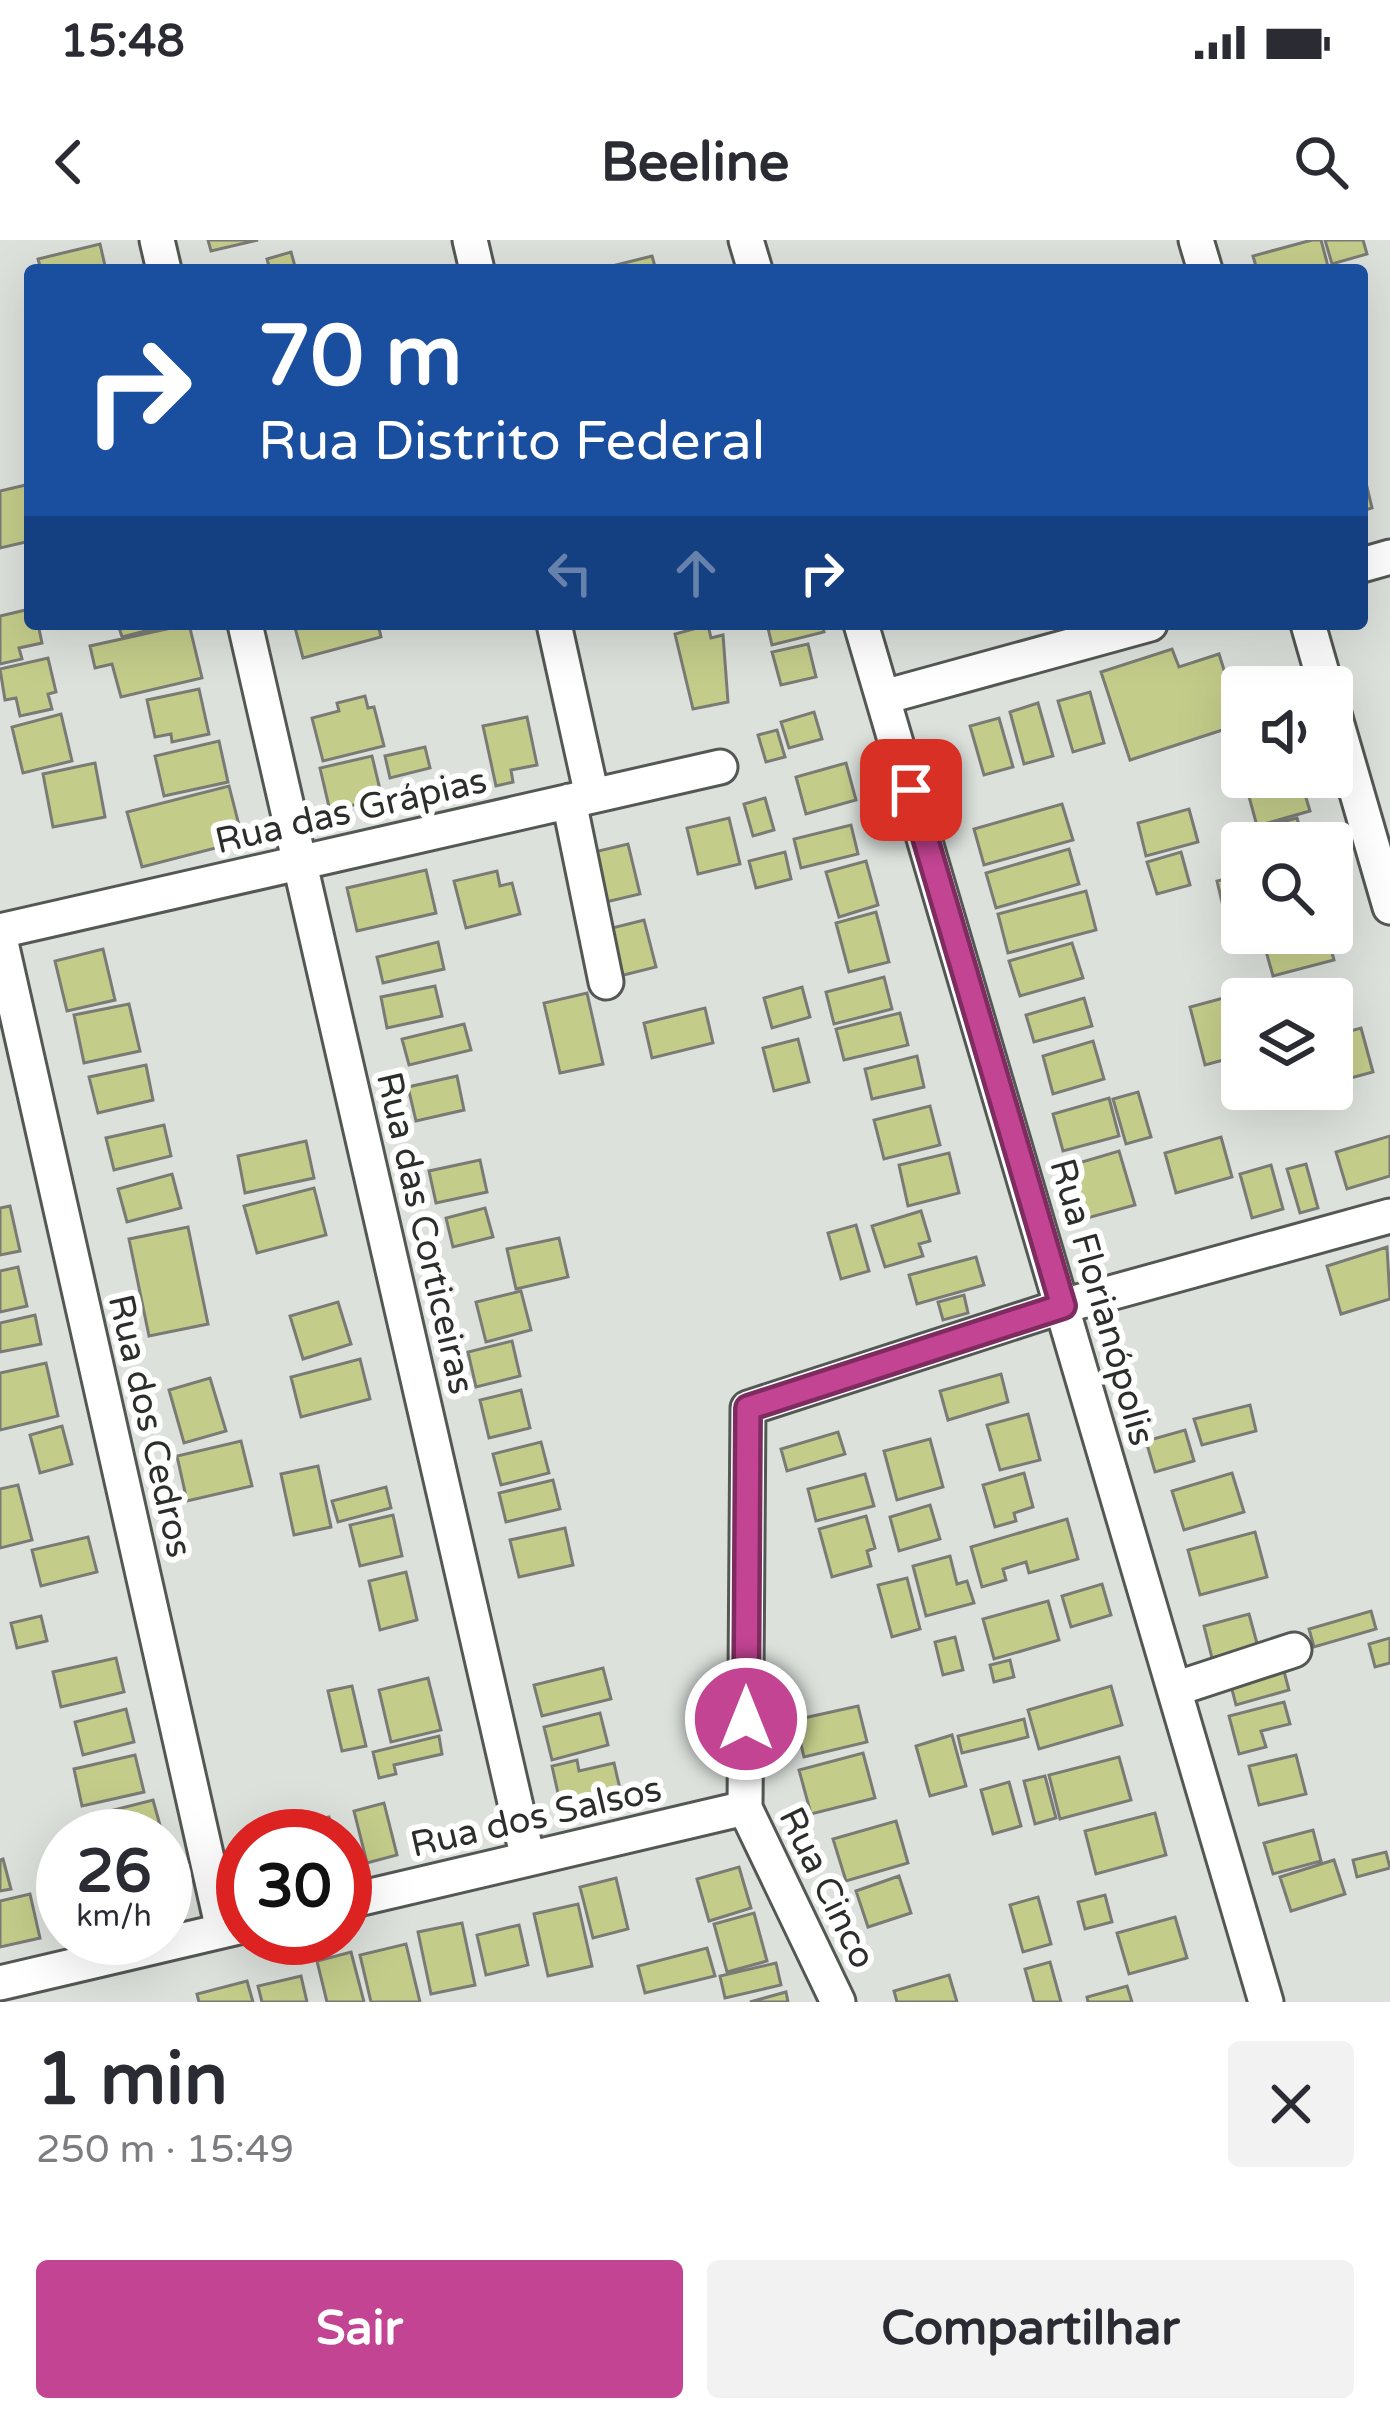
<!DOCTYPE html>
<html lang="pt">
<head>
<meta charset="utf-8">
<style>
  :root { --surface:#fff; --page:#f2f2f3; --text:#2b2b33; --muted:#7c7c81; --accent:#c24492 }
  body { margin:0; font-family:"Varela Round",sans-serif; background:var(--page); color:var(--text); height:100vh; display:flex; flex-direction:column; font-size:45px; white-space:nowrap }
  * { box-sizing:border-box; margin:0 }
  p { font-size:39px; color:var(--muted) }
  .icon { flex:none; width:66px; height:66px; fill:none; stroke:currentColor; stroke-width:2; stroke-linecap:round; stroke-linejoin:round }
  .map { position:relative; height:1762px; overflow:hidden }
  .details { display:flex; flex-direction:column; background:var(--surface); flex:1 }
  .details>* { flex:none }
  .top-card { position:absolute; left:24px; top:24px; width:1344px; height:366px; border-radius:12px; box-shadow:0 12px 48px #0002; background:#1a4fa0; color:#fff; overflow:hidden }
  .fabs { position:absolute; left:1221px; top:426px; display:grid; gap:24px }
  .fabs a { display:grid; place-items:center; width:132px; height:132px; border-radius:12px; background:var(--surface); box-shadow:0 12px 48px #0002; font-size:60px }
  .speed { position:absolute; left:36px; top:1569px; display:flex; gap:24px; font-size:60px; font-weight:700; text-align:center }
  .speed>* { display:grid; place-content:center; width:156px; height:156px; border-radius:50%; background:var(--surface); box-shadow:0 12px 48px #0002; line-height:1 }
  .speed small { font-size:30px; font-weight:400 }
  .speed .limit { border:18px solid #d22; background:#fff; color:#111 }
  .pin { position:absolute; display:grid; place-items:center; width:102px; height:102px; color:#fff; margin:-51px; border-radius:24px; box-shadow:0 6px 18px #0006 }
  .me { position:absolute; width:132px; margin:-66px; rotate:0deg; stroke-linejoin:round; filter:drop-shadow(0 0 9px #0008) }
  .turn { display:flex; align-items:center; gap:42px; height:252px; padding:0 36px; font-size:54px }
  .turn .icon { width:156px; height:156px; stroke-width:2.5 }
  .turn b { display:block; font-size:84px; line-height:102px }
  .lanes { display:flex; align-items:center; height:114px; padding:0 36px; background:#0003; justify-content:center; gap:60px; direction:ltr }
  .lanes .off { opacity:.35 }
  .round { display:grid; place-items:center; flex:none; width:126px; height:126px; border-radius:12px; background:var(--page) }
  .summary { display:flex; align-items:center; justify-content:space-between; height:204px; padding:0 36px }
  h1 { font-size:72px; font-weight:800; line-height:90px }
  .action { display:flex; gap:24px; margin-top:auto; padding:24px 36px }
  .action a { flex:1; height:138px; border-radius:12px; background:var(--accent); color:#fff; font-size:48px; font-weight:800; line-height:138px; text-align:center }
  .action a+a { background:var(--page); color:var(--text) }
  .status { display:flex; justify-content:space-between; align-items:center; height:84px; padding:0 60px; background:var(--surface); direction:ltr }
  .status svg { height:33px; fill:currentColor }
  header { display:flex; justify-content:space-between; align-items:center; height:156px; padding:0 36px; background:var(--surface); font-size:54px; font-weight:800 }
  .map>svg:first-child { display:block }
  .building { fill:#c4cc8a; stroke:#7b7b76; stroke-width:3 }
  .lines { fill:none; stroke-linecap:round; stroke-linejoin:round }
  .minor-casing { stroke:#545854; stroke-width:39 }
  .minor { stroke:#fff; stroke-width:33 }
  .route-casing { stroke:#7e2c5f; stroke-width:30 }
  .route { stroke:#c24492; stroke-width:21 }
  .labels { text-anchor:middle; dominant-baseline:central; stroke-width:12; stroke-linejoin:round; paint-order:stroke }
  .street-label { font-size:36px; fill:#2c2e2c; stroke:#fff }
</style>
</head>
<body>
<div class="status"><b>15:48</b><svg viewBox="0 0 49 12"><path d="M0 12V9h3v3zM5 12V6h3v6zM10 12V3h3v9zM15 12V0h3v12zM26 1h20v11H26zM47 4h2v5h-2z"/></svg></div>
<header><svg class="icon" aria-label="back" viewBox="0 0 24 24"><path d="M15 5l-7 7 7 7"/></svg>Beeline<svg class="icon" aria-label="search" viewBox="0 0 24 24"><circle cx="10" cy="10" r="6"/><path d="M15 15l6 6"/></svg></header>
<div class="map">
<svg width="1390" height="1762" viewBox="0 0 1390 1762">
  <rect width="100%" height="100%" fill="#dce1dc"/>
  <!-- building -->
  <path class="building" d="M208,0H258L211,11Z
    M1312,0H1321L1329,30H1257L1253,16Z
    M1325,0H1363L1367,14L1332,24Z
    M100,4L106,30H41L38,19Z
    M291,12L296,30H270L267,19Z
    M652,16L656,30H596Z
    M30,244V301L0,308V251Z
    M1367,247L1372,268L1362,271V249Z
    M30,369V384H38L42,403L19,408L22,419L0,424V376Z
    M118,384H173L122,397Z
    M189,384L202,438L121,457L112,424L95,428L90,406Z
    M294,384H378L381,397L303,418Z
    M767,384H822L824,392L772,405Z
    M708,385L711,398L723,395L728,462L693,469L675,394Z
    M808,404L816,437L781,445L772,412Z
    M1172,409L1179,427L1219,414L1241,484L1130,520L1101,432Z
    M48,418L56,452L48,454L52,469L20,476L16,458L5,460L0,429Z
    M199,449L209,494L172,502L171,494L155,497L147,460Z
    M1090,452L1104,503L1073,512L1058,461Z
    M365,456L368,468L374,467L384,506L323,521L312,478L339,471L337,463Z
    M1038,463L1053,516L1024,524L1010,472Z
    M814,472L822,499L789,508L781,482Z
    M61,474L72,521L23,533L12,487Z
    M527,477L537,525L511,530L513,542L496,546L483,486Z
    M999,478L1013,527L984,535L970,486Z
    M777,490L785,517L766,522L758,495Z
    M219,501L228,542L164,556L155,516Z
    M425,507L430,528L390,538L385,516Z
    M1242,507V537H1253L1241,540L1232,510Z
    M372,516L382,558L330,571L320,528Z
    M95,523L105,577L53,587L43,534Z
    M846,523L856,560L806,574L796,537Z
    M1300,538L1310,571L1257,586L1248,553Z
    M229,546L243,601L142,627L127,572Z
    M765,558L774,590L753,596L744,564Z
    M1062,564L1073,600L984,625L974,589Z
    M1189,569L1198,602L1146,616L1138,583Z
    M729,578L740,624L698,634L687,588Z
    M1297,578L1304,603H1261L1257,589Z
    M851,585L858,614L801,628L794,599Z
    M628,604L640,654L606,662L594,612Z
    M1069,609L1079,644L996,668L986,633Z
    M785,612L791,639L756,648L749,621Z
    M1181,612L1190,645L1157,654L1147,622Z
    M866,621L878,665L839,677L826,632Z
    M426,630L436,673L357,691L347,648Z
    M497,631L500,646L512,643L520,674L466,688L454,641Z
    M1241,635L1242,693L1230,696L1217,641Z
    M1086,651L1096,690L1008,713L998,674Z
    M876,672L889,722L849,732L836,683Z
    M644,680L656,727L620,736L608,689Z
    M1276,693H1327L1334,720L1273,736L1262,697Z
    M438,702L444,729L383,743L377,717Z
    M1072,703L1083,738L1020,756L1009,721Z
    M103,709L115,760L67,771L55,721Z
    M884,737L892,769L834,784L826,752Z
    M435,746L442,776L387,788L381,757Z
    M802,747L810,777L772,788L764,758Z
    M587,753L603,824L560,833L544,763Z
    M1242,753V815L1205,825L1190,767Z
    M1084,758L1092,786L1034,802L1026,775Z
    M129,764L140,811L84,823L74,775Z
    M705,768L713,803L652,818L644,783Z
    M900,773L908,805L844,820L836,789Z
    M464,784L471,810L409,825L402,799Z
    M1361,788L1373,832L1332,843V796Z
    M798,799L809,842L774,851L763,808Z
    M1093,801L1104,839L1053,854L1043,816Z
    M917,816L924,847L872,859L865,829Z
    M146,825L153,860L98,873L89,837Z
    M457,836L464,870L416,881L408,847Z
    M1138,852L1151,897L1126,904L1113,859Z
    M1109,858L1119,896L1063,911L1053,874Z
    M930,866L940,905L884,919L874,880Z
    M164,885L171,916L114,930L106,898Z
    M1390,896V936L1347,949L1336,912Z
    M1221,897L1232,937L1176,953L1165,913Z
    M306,901L314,938L245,953L238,916Z
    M1119,911L1135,965L1080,980L1065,927Z
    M949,913L959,953L908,966L899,925Z
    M480,920L487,952L436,963L429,931Z
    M1306,924L1318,968L1300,973L1287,929Z
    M1271,925L1283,969L1252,978L1240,934Z
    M172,934L181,968L127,982L118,949Z
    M314,948L326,995L257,1013L244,966Z
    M10,966L20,1011L0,1015V968Z
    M485,968L493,997L453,1007L446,978Z
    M921,971L930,1001L919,1004L923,1016L885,1027L872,986Z
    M856,985L869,1031L841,1039L828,993Z
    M188,987L208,1084L149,1096L129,999Z
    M559,998L568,1037L516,1049L507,1009Z
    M1387,1007L1390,1059L1341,1074L1327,1026Z
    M976,1017L984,1045L917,1064L909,1035Z
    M18,1027L27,1066L0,1072V1031Z
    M521,1051L531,1090L486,1102L476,1062Z
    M964,1055L968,1073L943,1080L938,1062Z
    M338,1062L351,1104L303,1119L290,1076Z
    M35,1075L41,1104L0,1112V1083Z
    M512,1101L520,1136L476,1147L468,1112Z
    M360,1119L370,1159L301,1177L291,1137Z
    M46,1123L58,1176L0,1190V1133Z
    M1001,1134L1008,1162L948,1180L940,1151Z
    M210,1138L226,1191L184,1203L169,1150Z
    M521,1150L530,1188L489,1198L480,1160Z
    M1250,1165L1256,1191L1202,1205L1194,1179Z
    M1028,1174L1040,1220L1000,1230L987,1185Z
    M62,1186L72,1224L40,1233L30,1195Z
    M1185,1190L1194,1221L1155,1232L1146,1201Z
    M838,1192L845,1214L787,1231L781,1209Z
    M930,1199L943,1247L897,1260L884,1211Z
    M241,1201L252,1246L187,1261L177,1216Z
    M541,1202L549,1233L501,1245L493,1214Z
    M318,1226L331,1287L294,1295L281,1234Z
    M1024,1233L1033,1267L1014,1273L1016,1281L995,1287L983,1245Z
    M1232,1233L1244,1272L1184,1290L1172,1251Z
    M865,1234L874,1266L816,1281L808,1249Z
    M553,1240L560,1269L506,1282L499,1253Z
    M18,1245L32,1300L0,1308V1249Z
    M386,1247L391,1268L338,1282L332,1261Z
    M930,1265L940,1299L899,1311L890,1277Z
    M393,1275L402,1316L360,1326L350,1285Z
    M866,1276L875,1308L867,1311L871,1326L832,1337L819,1289Z
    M1067,1279L1078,1319L1029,1333L1026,1322L1003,1329L1006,1340L982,1347L971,1307Z
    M565,1288L573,1325L519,1337L510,1300Z
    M1255,1292L1267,1337L1200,1355L1188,1310Z
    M88,1297L97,1332L41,1346L32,1310Z
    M950,1316L957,1344L967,1341L974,1363L926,1376L913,1326Z
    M406,1332L417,1380L380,1390L369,1341Z
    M907,1338L920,1389L892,1397L878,1345Z
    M1102,1344L1111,1375L1071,1387L1062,1356Z
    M1048,1361L1059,1400L994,1419L983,1379Z
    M1371,1371L1376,1389L1314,1407L1309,1389Z
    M1249,1374L1258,1407L1212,1418L1204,1386Z
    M41,1376L47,1401L17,1408L11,1383Z
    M955,1397L963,1430L943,1435L935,1402Z
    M1390,1398V1423L1375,1427L1369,1404Z
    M116,1418L124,1452L61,1467L53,1432Z
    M1010,1420L1014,1437L994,1442L990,1425Z
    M1282,1424L1289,1450L1236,1465L1229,1438Z
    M603,1428L611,1459L542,1476L534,1445Z
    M428,1438L441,1490L391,1502L379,1450Z
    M352,1446L366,1506L342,1511L328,1451Z
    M1111,1446L1122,1485L1039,1509L1028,1470Z
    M1284,1462L1290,1484L1261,1491L1266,1507L1239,1514L1229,1476Z
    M858,1466L867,1502L804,1517L795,1480Z
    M126,1469L134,1502L83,1515L75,1482Z
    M600,1473L608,1505L552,1520L544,1487Z
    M1024,1479L1028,1497L962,1513L958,1496Z
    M952,1495L966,1546L930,1556L916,1506Z
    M439,1496L442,1514L394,1525L396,1534L379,1538L373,1512Z
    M863,1513L875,1558L811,1574L799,1530Z
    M135,1515L144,1552L82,1566L74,1529Z
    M1296,1515L1306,1554L1259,1565L1249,1526Z
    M1119,1517L1131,1560L1060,1579L1049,1535Z
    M577,1520L579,1531L614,1523L623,1562L563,1576L552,1526Z
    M1045,1536L1056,1578L1035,1584L1024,1541Z
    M1009,1542L1021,1586L993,1594L981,1550Z
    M153,1560L163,1596H90L86,1577Z
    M384,1563L397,1615L367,1623L354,1571Z
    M1155,1573L1166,1615L1096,1634L1085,1591Z
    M329,1577L334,1596H297L295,1584Z
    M896,1581L908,1623L846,1641L833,1599Z
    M284,1587L286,1596H259L258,1593Z
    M1313,1590L1321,1621L1273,1634L1264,1603Z
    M1386,1612L1390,1628L1357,1637L1353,1620Z
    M3,1619L11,1649L0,1651V1620Z
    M1334,1620L1345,1654L1291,1671L1280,1637Z
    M739,1627L751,1668L709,1681L697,1639Z
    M899,1636L911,1673L868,1687L856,1651Z
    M616,1638L628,1689L593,1698L580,1647Z
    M30,1654L40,1698L0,1707V1661Z
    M1105,1655L1112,1682L1085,1689L1078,1662Z
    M1038,1657L1051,1704L1023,1712L1010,1665Z
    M578,1664L592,1726L548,1736L534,1674Z
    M754,1673L767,1721L727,1732L714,1684Z
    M1175,1677L1187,1718L1129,1734L1117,1693Z
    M462,1683L475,1745L431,1754L418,1692Z
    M519,1685L528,1725L486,1735L477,1695Z
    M406,1704L420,1762H371L360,1715Z
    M707,1708L715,1736L645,1753L638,1726Z
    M351,1712L364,1762H327L317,1721Z
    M1050,1722L1061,1762H1034L1025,1729Z
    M776,1723L781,1745L725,1758L720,1736Z
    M949,1735L957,1762H897L894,1751Z
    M301,1736L307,1762H262L258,1746Z
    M247,1741L253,1762H199L197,1754Z
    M1127,1746L1132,1762H1088L1087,1757Z
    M786,1752L788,1762H750Z"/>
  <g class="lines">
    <!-- minor casing -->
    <g class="minor-casing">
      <path id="minor" d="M157,0L164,30
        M470,0L477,30
        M746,0L755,30
        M1196,0L1205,30
        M1362,325L1390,317
        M245,384L528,1619
        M554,384L592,556
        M861,384L1266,1762
        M1308,384L1326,447
        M884,457L1150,384
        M1332,467L1390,667
        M569,561L606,742
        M0,691L720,527
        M0,698L223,1690
        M1175,1449L1294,1410
        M345,1662L745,1568
        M0,1743L243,1686
        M838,1762L745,1568L748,1168L1063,1066L1390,976"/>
    </g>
    <!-- minor -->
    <use href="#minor" class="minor"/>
  </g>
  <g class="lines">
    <!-- route casing -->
    <g class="route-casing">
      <path id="route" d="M746,1479L748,1168L1063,1066L911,550"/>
    </g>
    <!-- route -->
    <use href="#route" class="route"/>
  </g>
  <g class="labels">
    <!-- street labels -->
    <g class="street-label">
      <text transform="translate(351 571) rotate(-13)">Rua das Grápias</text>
      <text transform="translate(425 993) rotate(77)">Rua das Corticeiras</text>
      <text transform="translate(1102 1062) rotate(74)">Rua Florianópolis</text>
      <text transform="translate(150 1186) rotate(77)">Rua dos Cedros</text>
      <text transform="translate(536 1577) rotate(-13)">Rua dos Salsos</text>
      <text transform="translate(827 1648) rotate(64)">Rua Cinco</text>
    </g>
  </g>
</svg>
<div class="fabs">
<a><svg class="icon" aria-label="sound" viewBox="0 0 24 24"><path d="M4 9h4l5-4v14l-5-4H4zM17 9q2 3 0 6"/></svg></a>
<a><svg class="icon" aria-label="search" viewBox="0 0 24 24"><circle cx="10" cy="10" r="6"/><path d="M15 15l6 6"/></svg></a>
<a><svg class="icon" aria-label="layers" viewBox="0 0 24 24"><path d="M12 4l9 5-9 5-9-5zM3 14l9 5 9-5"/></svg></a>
</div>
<div class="speed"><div>26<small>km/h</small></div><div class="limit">30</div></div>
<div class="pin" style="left:911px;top:550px;background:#d93025"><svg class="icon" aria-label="arrive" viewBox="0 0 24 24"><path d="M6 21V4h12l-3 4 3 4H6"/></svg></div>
<svg class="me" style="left:746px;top:1479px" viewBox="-20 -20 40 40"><circle r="17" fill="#c24492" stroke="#fff" stroke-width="3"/><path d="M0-11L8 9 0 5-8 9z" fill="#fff"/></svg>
<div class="top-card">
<div class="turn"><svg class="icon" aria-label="right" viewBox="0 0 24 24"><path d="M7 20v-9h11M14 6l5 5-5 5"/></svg><div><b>70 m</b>Rua Distrito Federal</div></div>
<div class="lanes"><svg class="icon off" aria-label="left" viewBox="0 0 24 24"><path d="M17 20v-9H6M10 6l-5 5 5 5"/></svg><svg class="icon off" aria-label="ahead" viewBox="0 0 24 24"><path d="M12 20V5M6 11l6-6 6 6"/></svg><svg class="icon" aria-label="right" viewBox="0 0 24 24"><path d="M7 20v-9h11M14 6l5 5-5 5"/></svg></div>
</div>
</div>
<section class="details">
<div class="summary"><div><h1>1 min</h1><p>250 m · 15:49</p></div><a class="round"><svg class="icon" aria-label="close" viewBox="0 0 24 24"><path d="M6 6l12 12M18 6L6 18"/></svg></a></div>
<div class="action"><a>Sair</a><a>Compartilhar</a></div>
</section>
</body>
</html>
